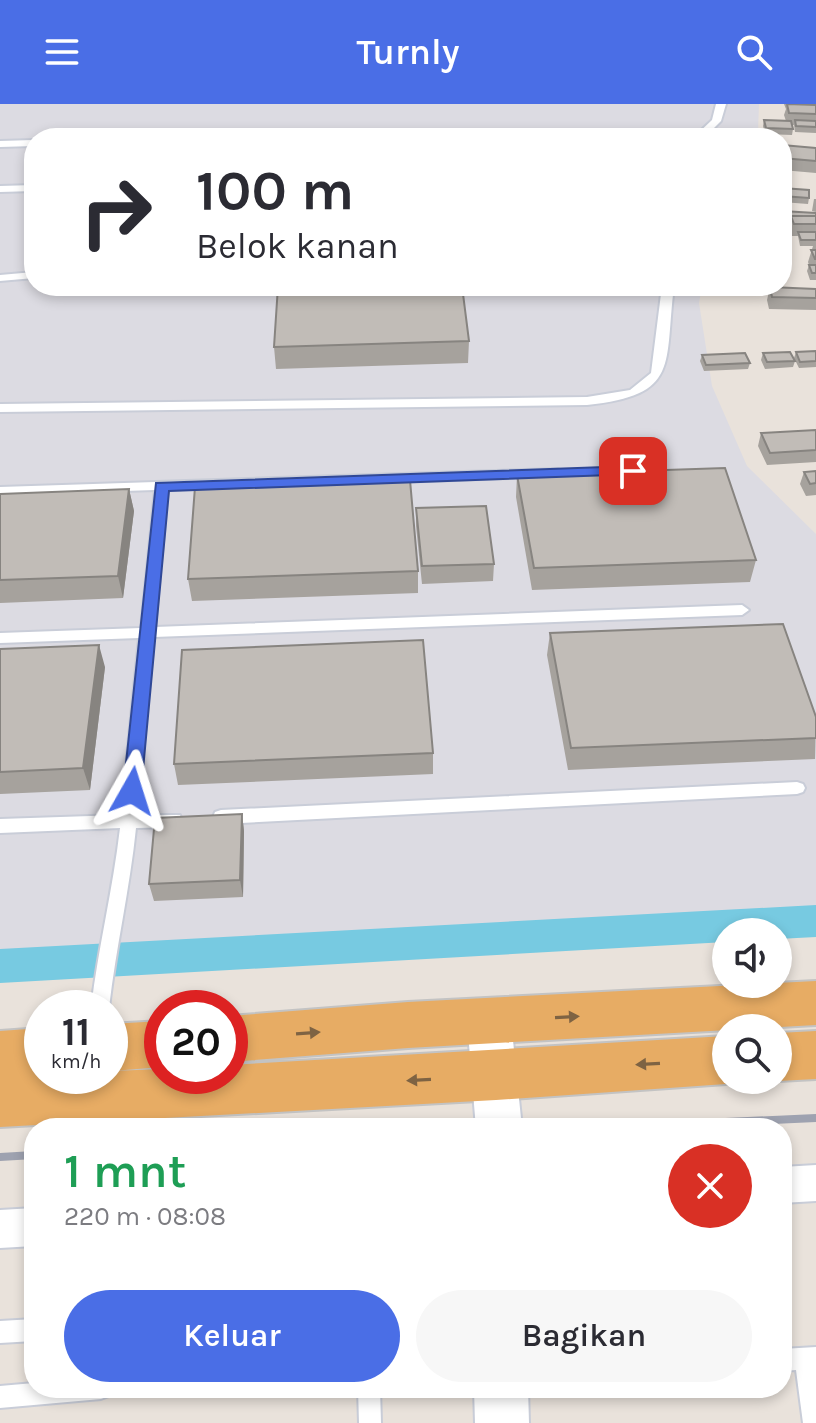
<!DOCTYPE html>
<html lang="id">
<head>
<meta charset="utf-8">
<style>
  :root { --surface:#fff; --page:#f7f7f7; --text:#2b2b33; --muted:#7c7c81; --accent:#4a6ee6 }
  body { margin:0; font-family:Karla,sans-serif; background:var(--page); color:var(--text); height:100vh; display:flex; flex-direction:column; font-size:30px; white-space:nowrap }
  * { box-sizing:border-box; margin:0 }
  p { font-size:26px; color:var(--muted) }
  .icon { flex:none; width:44px; height:44px; fill:none; stroke:currentColor; stroke-width:2; stroke-linecap:round; stroke-linejoin:round }
  .map { position:relative; flex:1; overflow:hidden }
  .details { position:absolute; left:24px; top:1014px; width:768px; height:280px; display:flex; flex-direction:column; background:var(--surface); border-radius:32px; box-shadow:0 4px 12px #0003 }
  .details>* { flex:none }
  .guide { position:absolute; left:24px; top:24px; width:768px; height:168px; border-radius:32px; box-shadow:0 4px 12px #0003; background:#fff; color:var(--text); overflow:hidden }
  .fabs { position:absolute; left:712px; top:814px; display:grid; gap:16px }
  .fabs a { display:grid; place-items:center; width:80px; height:80px; border-radius:50%; background:var(--surface); box-shadow:0 4px 12px #0003; font-size:40px }
  .speed { position:absolute; left:24px; top:886px; display:flex; gap:16px; font-size:40px; font-weight:700; text-align:center }
  .speed>* { display:grid; place-content:center; width:104px; height:104px; border-radius:50%; background:var(--surface); box-shadow:0 4px 12px #0003; line-height:1 }
  .speed small { font-size:20px; font-weight:400 }
  .speed .limit { border:12px solid #d22; background:#fff; color:#111 }
  .pin { position:absolute; display:grid; place-items:center; width:68px; height:68px; color:#fff; margin:-34px; border-radius:16px; box-shadow:0 4px 12px #0006 }
  .me { position:absolute; width:88px; margin:-44px; rotate:6deg; stroke-linejoin:round; filter:drop-shadow(0 0 6px #0008) }
  .turn { display:flex; align-items:center; gap:28px; height:168px; padding:0 40px; font-size:36px }
  .turn .icon { width:104px; height:104px; stroke-width:2.5 }
  .turn b { display:block; font-size:56px; line-height:68px }
  .round { display:grid; place-items:center; flex:none; width:84px; height:84px; border-radius:42px; background:var(--page) }
  .summary { display:flex; align-items:center; justify-content:space-between; height:136px; padding:0 40px }
  h1 { font-size:48px; font-weight:600; line-height:60px; color:#1e9e55 }
  .primary-button { display:flex; gap:16px; margin-top:auto; padding:16px 40px }
  .primary-button a { flex:1; height:92px; border-radius:48px; background:var(--accent); color:#fff; font-size:32px; font-weight:600; line-height:92px; text-align:center }
  .primary-button a+a { background:var(--page); color:var(--text) }
  header { display:flex; justify-content:space-between; align-items:center; height:104px; padding:0 40px; background:var(--accent); color:#fff; font-size:36px; font-weight:600 }
  .map>svg:first-child { display:block }
  .industrial { fill:#dcdbe2 }
  .lines { fill:none; stroke-linecap:round; stroke-linejoin:round }
  .canal { fill:#77cae1; fill-rule:evenodd }
  .service-casing { stroke:#c9cdd8; stroke-width:4 }
  .minor-casing { stroke:#c9cdd8; stroke-width:4 }
  .tertiary-casing { stroke:#c9cdd8; stroke-width:4 }
  .trunk-casing { stroke:#c3c3c3; stroke-width:4 }
  .service { fill:#fff; fill-rule:evenodd }
  .minor { fill:#fff; fill-rule:evenodd }
  .tertiary { fill:#fff; fill-rule:evenodd }
  .trunk { fill:#e7ac64; fill-rule:evenodd }
  .rail { stroke:#9ea2b0; stroke-width:8 }
  .wall { fill:#a6a29d }
  .shaded-wall { fill:#878480 }
  .building { fill:#c1bcb7; stroke:#878480; stroke-width:2 }
  .oneway { fill:#7e6343 }
  .route { fill:#4a6ee6; stroke:#304896; stroke-width:2 }
</style>
</head>
<body>
<header><svg class="icon" aria-label="menu" viewBox="0 0 24 24"><path d="M4 6h16M4 12h16M4 18h16"/></svg>Turnly<svg class="icon" aria-label="search" viewBox="0 0 24 24"><circle cx="10" cy="10" r="6"/><path d="M15 15l6 6"/></svg></header>
<div class="map">
<svg width="816" height="1319" viewBox="0 0 816 1319">
  <rect width="100%" height="100%" fill="#e9e2db"/>
  <!-- industrial -->
  <path class="industrial" d="M0,0H759L758,28L754,34H34V182H702L699,199L712,282L747,362L816,430V816L0,858Z"/>
  <g class="lines">
    <!-- canal -->
    <path class="canal" d="M816,801V833L778,835V828H726V838L0,879V845Z"/>
    <!-- service casing -->
    <g class="service-casing">
      <path id="service" d="M716,0H726L721,17L704,34H693L712,16Z
        M658,27L689,34H385L390,31Z
        M34,36V42L0,43V37Z
        M34,81V87L0,88V82Z
        M34,168V174L0,177V171Z
        M662,182H674C664,261 681,291 587,301L0,308V300L587,293L630,286L651,269Z
        M558,365L565,369L563,372L168,386L155,523L742,501L749,506L742,511L154,533L137,711H180L182,716L180,721L174,723L136,724C130,784 116,843 109,904H91C98,844 113,785 120,724L0,729V715L121,711L139,534L0,539V529L141,524L155,386L0,391V383Z
        M797,678L803,680L805,684L803,688L797,690L221,720L215,718L213,713L215,708L221,706Z
        M34,1215V1237L0,1239V1217Z
        M816,1243V1319H803L796,1266L782,1267V1245Z
        M34,1279V1284H112L109,1292L101,1295L0,1304V1282Z
        M358,1284H380L381,1319H359Z"/>
    </g>
    <!-- minor casing -->
    <g class="minor-casing">
      <path id="minor" d="M816,1061V1097L782,1099V1063Z
        M34,1104V1142L0,1144V1106Z"/>
    </g>
    <!-- tertiary casing -->
    <g class="tertiary-casing">
      <path id="tertiary" d="M489,897L505,903L511,917L522,1024H476L467,917L473,903Z
        M474,1284H528L529,1319H475Z"/>
    </g>
    <!-- trunk casing -->
    <g class="trunk-casing">
      <path id="trunk" d="M816,877V921L408,944L230,958V912L408,898Z
        M162,917V963L112,967L162,965V972H230V961L726,932V976H736L726,980L496,996L0,1023V927L42,924V972H110V920Z
        M816,927V975L778,977L776,976L778,929Z"/>
    </g>
    <!-- service -->
    <use href="#service" class="service"/>
    <!-- minor -->
    <use href="#minor" class="minor"/>
    <!-- tertiary -->
    <use href="#tertiary" class="tertiary"/>
    <!-- trunk -->
    <use href="#trunk" class="trunk"/>
    <!-- rail -->
    <path class="rail" d="M592,1024L816,1014
      M0,1053L34,1051"/>
  </g>
  <!-- wall -->
  <path class="wall" d="M784,0H816V29L795,28L794,21H792L793,25L792,31L765,30L763,22L764,16L786,17L784,11L786,5Z
    M782,41L816,44V69L782,66Z
    M782,84L809,94L808,100L782,98Z
    M814,95H816V108L812,107Z
    M782,107L816,109V176H810L807,167L809,161L808,158L813,142H800L798,132H791L789,121H782Z
    M770,183L816,185V206L769,205L767,196Z
    M469,237L468,259L276,265L274,243Z
    M816,247V263L799,264L794,254L796,248Z
    M763,249L795,257L793,263L765,265L761,256Z
    M702,251L750,259L748,265L704,267L700,257Z
    M816,326V358L767,361L758,342L761,329Z
    M816,367V391L806,392L800,380L804,368Z
    M517,371L756,456L750,478L532,486L516,393Z
    M129,385L134,407L123,494L0,499V390Z
    M416,404L494,460L493,477L422,480L416,422Z
    M418,467V489L192,497L188,475Z
    M550,529L816,613L815,655L568,666L547,551Z
    M0,545L105,563L90,686L0,690Z
    M433,649V670L178,681L174,660Z
    M242,710L244,727L243,793L154,797L149,780Z"/>
  <!-- shaded-wall -->
  <path class="shaded-wall" d="M129,385L134,407L123,494L118,472Z
    M99,541L105,563L90,686L83,664Z
    M242,710L244,727L243,793L240,776Z"/>
  <!-- building -->
  <path class="building" d="M787,0L816,1V10L789,9Z
    M764,16L791,17L793,25L766,24Z
    M795,16L816,17V23L796,22Z
    M782,41L816,44V57L782,54Z
    M782,84L809,86V94L782,92Z
    M782,107L816,109V112H791L790,115H782Z
    M791,112H816V120H794Z
    M798,128H816V136H801Z
    M811,146H816V155H815Z
    M809,161H816V169H812Z
    M278,182H462L469,237L274,243Z
    M770,183L816,185V194L772,193Z
    M816,247V257L800,258L796,248Z
    M790,248L795,257L767,258L763,249Z
    M745,249L750,259L706,261L702,251Z
    M816,326V346L770,349L761,329Z
    M725,364L756,456L534,464L517,371Z
    M816,367V379L810,380L804,368Z
    M410,376L418,467L188,475L195,383Z
    M129,385L118,472L0,476V390Z
    M486,402L494,460L422,462L416,404Z
    M783,520L816,613V634L571,644L550,529Z
    M423,536L433,649L174,660L182,546Z
    M99,541L83,664L0,668V545Z
    M242,710L240,776L149,780L155,714Z"/>
  <!-- one-way arrows -->
  <defs><path id="oneway-solid" d="M-6-.8H1V-3.2L6.5 0L1 3.2V.8H-6Z" transform="scale(2)"/></defs>
  <g class="oneway">
    <use href="#oneway-solid" transform="translate(567 913) rotate(-3)"/>
    <use href="#oneway-solid" transform="translate(308 929) rotate(-4)"/>
    <use href="#oneway-solid" transform="translate(648 960) rotate(177)"/>
    <use href="#oneway-solid" transform="translate(419 976) rotate(177)"/>
  </g>
  <!-- route -->
  <path class="route" d="M633,362L640,367L638,370L169,387L141,687L139,692H125L123,687L156,379Z"/>
</svg>
<div class="fabs">
<a><svg class="icon" aria-label="sound" viewBox="0 0 24 24"><path d="M4 9h4l5-4v14l-5-4H4zM17 9q2 3 0 6"/></svg></a>
<a><svg class="icon" aria-label="search" viewBox="0 0 24 24"><circle cx="10" cy="10" r="6"/><path d="M15 15l6 6"/></svg></a>
</div>
<div class="speed"><div>11<small>km/h</small></div><div class="limit">20</div></div>
<div class="pin" style="left:633px;top:367px;background:#d93025"><svg class="icon" aria-label="arrive" viewBox="0 0 24 24"><path d="M6 21V4h12l-3 4 3 4H6"/></svg></div>
<svg class="me" style="left:132px;top:687px" viewBox="-20 -20 40 40"><path d="M0-17L14 15 0 8-14 15z" fill="#4a6ee6" stroke="#fff" stroke-width="4"/></svg>
<div class="guide">
<div class="turn"><svg class="icon" aria-label="right" viewBox="0 0 24 24"><path d="M7 20v-9h11M14 6l5 5-5 5"/></svg><div><b>100 m</b>Belok kanan</div></div>
</div>
<section class="details">
<div class="summary"><div><h1>1 mnt</h1><p>220 m · 08:08</p></div><a class="round" style="background:#d93025;color:#fff"><svg class="icon" aria-label="close" viewBox="0 0 24 24"><path d="M6 6l12 12M18 6L6 18"/></svg></a></div>
<div class="primary-button"><a>Keluar</a><a>Bagikan</a></div>
</section>
</div>
</body>
</html>
